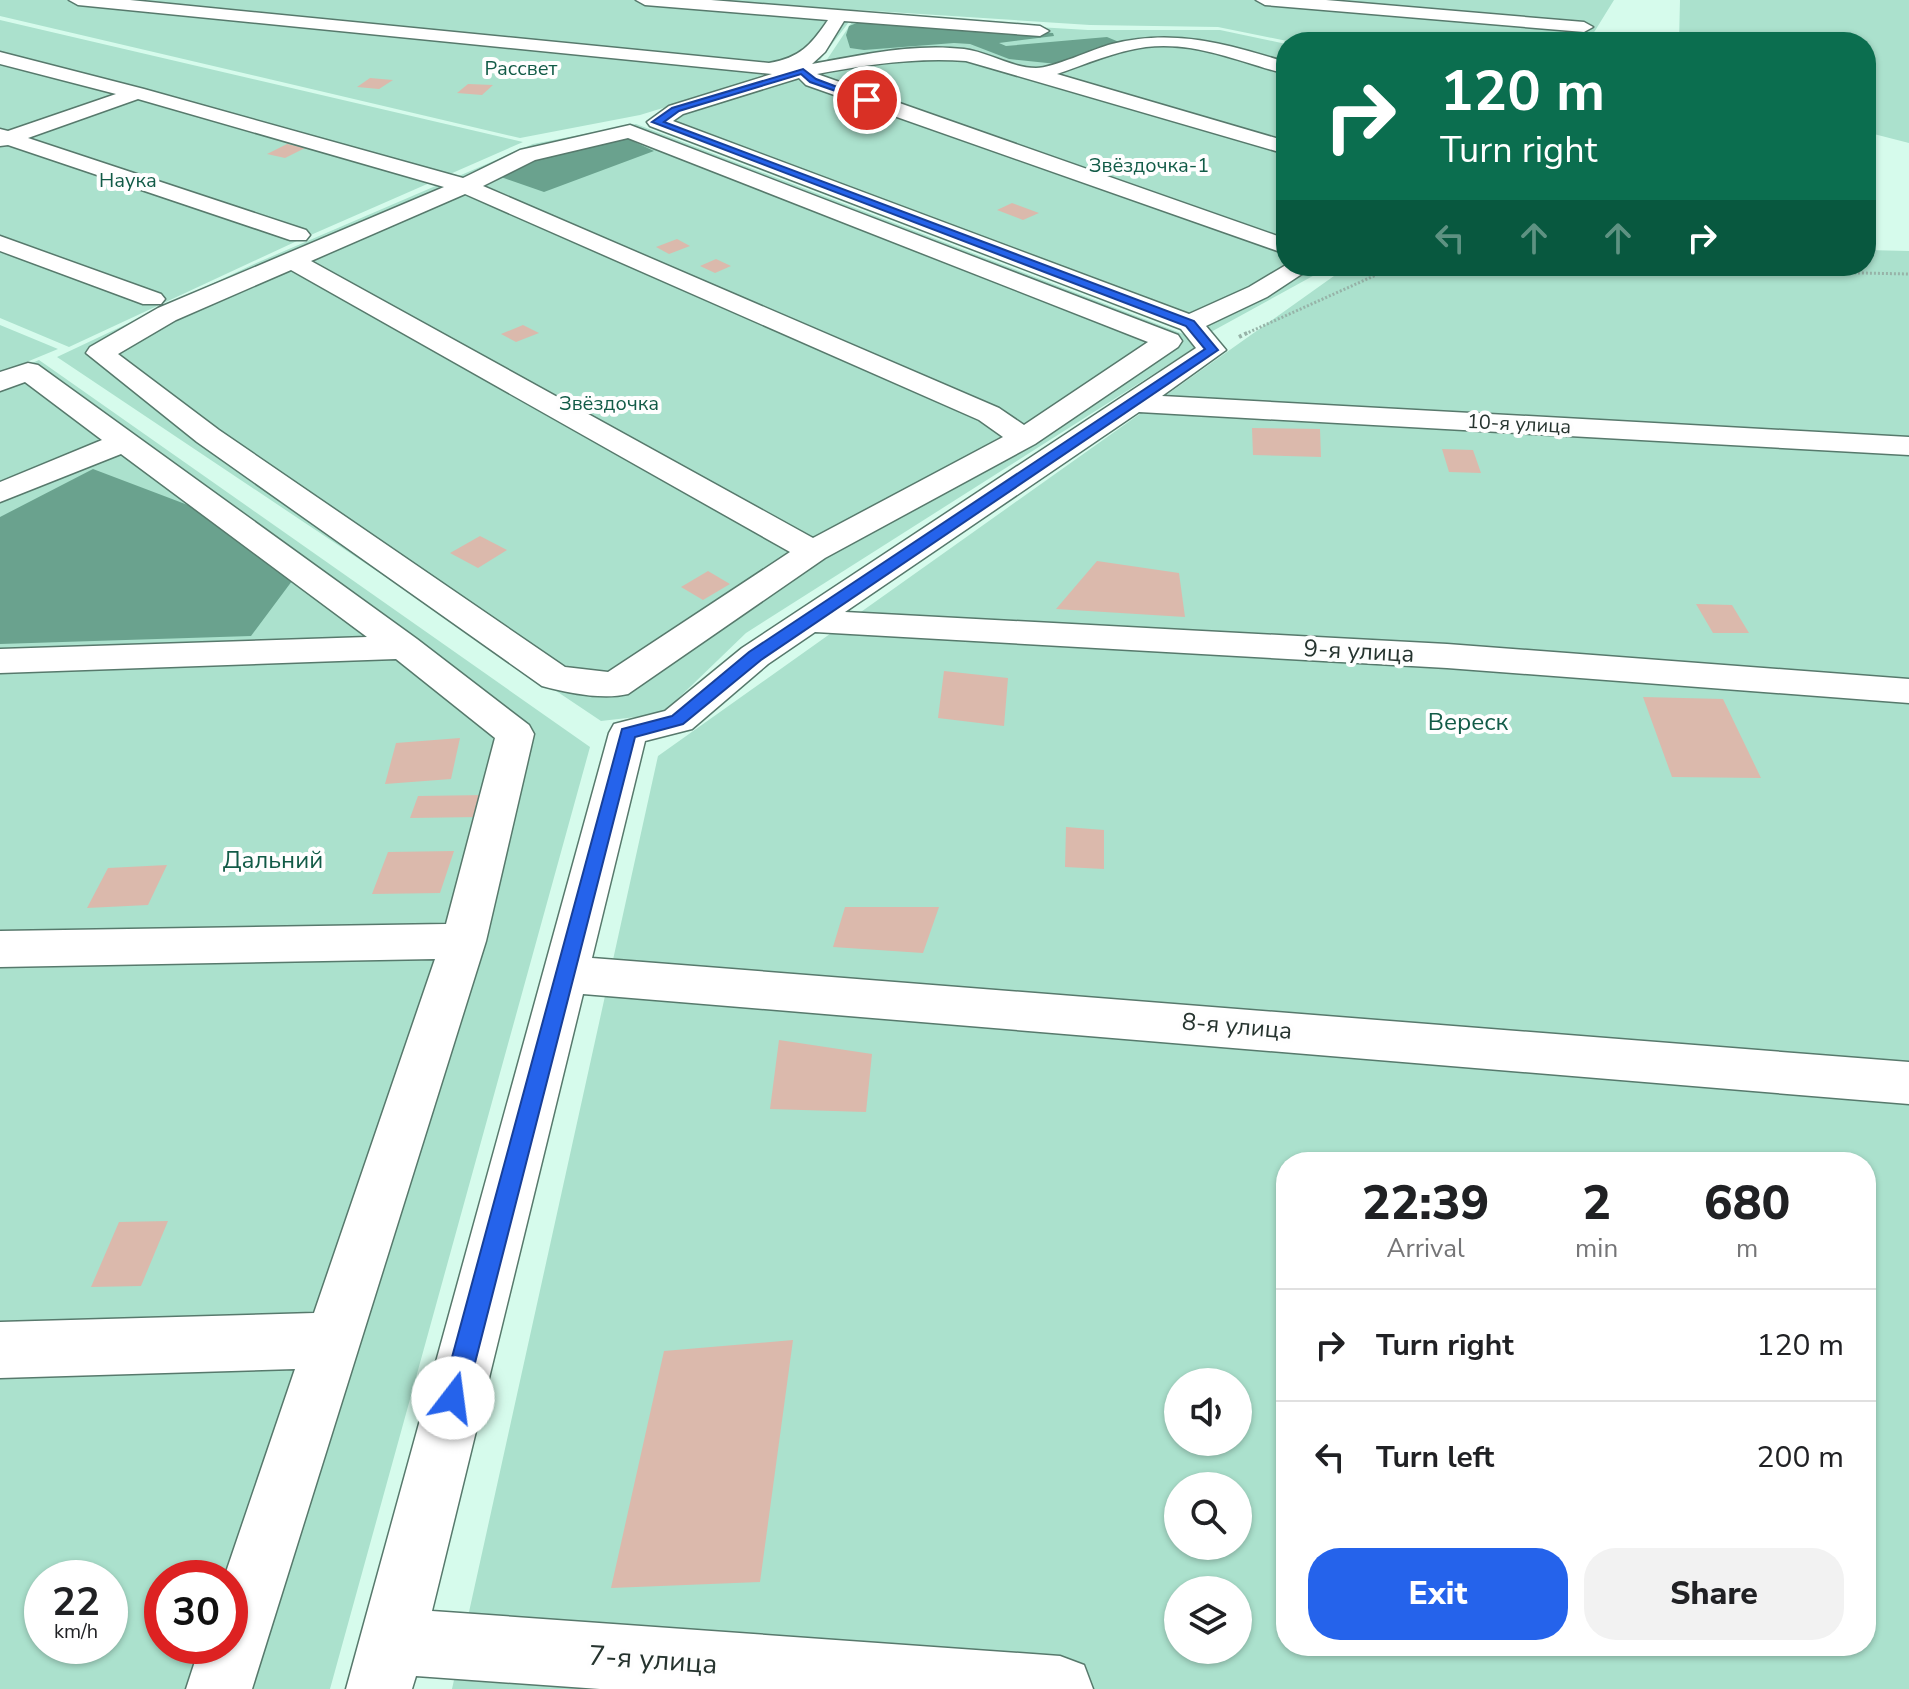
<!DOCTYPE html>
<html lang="en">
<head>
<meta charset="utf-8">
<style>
  :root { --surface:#fff; --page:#f2f2f2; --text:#202124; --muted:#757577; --line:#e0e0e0; --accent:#2563eb }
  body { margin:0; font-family:"Nunito Sans",sans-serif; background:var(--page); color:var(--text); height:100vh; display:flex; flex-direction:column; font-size:30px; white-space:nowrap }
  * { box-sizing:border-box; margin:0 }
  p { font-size:26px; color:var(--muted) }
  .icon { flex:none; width:44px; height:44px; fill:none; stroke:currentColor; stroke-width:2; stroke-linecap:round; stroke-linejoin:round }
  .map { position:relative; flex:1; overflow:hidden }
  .details { position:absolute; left:1276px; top:1152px; width:600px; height:504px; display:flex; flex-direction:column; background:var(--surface); border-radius:32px; box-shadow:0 2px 6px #0004 }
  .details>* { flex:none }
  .hud { position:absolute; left:1276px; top:32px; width:600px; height:244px; border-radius:32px; box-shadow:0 2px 6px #0004; background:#0b6e4f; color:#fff; overflow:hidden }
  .tools { position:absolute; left:1164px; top:1368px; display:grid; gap:16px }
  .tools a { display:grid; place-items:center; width:88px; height:88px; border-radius:50%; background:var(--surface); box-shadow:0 2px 6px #0004; font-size:40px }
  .speed { position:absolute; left:24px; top:1560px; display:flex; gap:16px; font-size:40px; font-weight:700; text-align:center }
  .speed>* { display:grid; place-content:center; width:104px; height:104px; border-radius:50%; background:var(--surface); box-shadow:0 2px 6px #0004; line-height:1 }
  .speed small { font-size:20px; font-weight:400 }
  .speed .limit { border:12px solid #d22; background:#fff; color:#111 }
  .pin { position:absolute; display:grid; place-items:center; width:68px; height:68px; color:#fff; margin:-34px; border:4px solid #fff; border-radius:50%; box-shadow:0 2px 8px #0007 }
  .me { position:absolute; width:88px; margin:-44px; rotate:15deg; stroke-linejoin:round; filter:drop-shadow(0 0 6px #0008) }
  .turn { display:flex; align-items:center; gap:28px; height:168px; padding:0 32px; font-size:36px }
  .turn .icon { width:104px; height:104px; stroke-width:2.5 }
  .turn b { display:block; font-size:56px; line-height:68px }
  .lanes { display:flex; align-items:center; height:76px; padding:0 32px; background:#0003; justify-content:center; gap:40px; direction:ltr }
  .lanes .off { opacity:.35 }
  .eta { display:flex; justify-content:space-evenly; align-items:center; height:136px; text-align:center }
  .eta b { font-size:48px; font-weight:800; line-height:56px }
  .cta { display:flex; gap:16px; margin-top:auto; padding:16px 32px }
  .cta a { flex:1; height:92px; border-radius:32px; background:var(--accent); color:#fff; font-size:32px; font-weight:800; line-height:92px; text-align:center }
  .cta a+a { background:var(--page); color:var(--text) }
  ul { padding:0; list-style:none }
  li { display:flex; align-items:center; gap:24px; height:112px; padding:0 32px; border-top:2px solid var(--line) }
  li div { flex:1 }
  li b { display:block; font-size:30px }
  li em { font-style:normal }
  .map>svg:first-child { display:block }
  .green { fill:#abe1cd; fill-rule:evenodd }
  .water { fill:#6aa28e }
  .building { fill:#dbb9ac }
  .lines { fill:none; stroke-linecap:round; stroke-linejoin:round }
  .minor-casing { stroke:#57796c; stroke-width:3 }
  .path-far1 { stroke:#97b3a8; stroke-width:3; stroke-dasharray:2 2; stroke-linecap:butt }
  .path { stroke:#97b3a8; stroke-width:4; stroke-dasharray:3 3; stroke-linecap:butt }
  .minor { fill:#fff; fill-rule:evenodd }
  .route { fill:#2563eb; stroke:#184099; stroke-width:2 }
  .labels { text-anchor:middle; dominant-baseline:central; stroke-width:8; stroke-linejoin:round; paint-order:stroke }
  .far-park-label { font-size:20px; fill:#125b47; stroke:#fefefe }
  .far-street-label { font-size:20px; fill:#26342f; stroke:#fefefe }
  .street-label { font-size:24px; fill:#26342f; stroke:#fefefe }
  .park-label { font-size:24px; fill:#125b47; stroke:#fefefe }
  .near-street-label { font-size:28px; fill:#26342f; stroke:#fefefe }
</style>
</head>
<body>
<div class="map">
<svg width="1909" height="1689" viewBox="0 0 1909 1689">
  <rect width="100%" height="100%" fill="#d6fbec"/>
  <!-- green -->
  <path class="green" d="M0,0H1614L1588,42H1292L1218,27L1090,25L858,10L820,60L640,115L520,138L0,16Z
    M1680,0H1909V143L1866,132V42H1679Z
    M856,16L1088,30H1220L1286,44V266H1331L1209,333L650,121L666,110L826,61Z
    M0,20L523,142L297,241L69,347L0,318Z
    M636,124L1204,342L746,633L662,714L601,721L57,357L254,264L533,144Z
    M1866,250L1909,251V1689H452L658,756L1348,266H1866ZM1286,1162H1866V1646H1286ZM1178,1382H1238V1442H1178ZM1178,1486H1238V1546H1178ZM1178,1590H1238V1650H1178Z
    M0,325L58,349L0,373Z
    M39,360L590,747L330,1689H0V377ZM42,1578H110V1646H42ZM162,1578H230V1646H162Z"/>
  <!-- water -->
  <path class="water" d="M862,21L1053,33L1054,36L999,43L1006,46L1107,37L1119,42L1118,46L1057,64L1009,59L970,44L954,43L864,50L850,48L846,35L849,26Z
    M622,136L654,151L544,192L501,177L507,168Z
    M93,469L230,521L292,581L251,636L0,644V517Z"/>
  <!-- building -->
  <path class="building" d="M370,78L393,80L379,89L357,87Z
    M468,84L493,85L482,95L457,93Z
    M287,144L305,148L285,158L267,154Z
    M1012,203L1039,213L1023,220L997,210Z
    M677,239L690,246L669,254L656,247Z
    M716,259L731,266L715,273L700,266Z
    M523,325L539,333L516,342L501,334Z
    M1252,428L1320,429L1321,457L1253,455Z
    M1442,449L1473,450L1481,473L1449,472Z
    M480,536L507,550L478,568L450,553Z
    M1097,561L1179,573L1185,617L1056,609Z
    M708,571L730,584L703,600L681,587Z
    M1696,604L1732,605L1749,633H1713Z
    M944,671L1008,678L1004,726L938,718Z
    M1643,697L1723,699L1761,778L1672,777Z
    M460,738L451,779L385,784L396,743Z
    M486,795L479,817L410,818L418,796Z
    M1066,827L1104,830V869L1065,867Z
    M454,851L440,893L372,894L388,852Z
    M167,865L148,905L87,908L108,868Z
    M845,907H939L923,953L833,947Z
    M779,1040L872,1054L866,1112L770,1109Z
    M168,1221L141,1286L91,1287L119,1222Z
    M793,1340L760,1582L611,1588L664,1351Z"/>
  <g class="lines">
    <!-- minor casing -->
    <g class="minor-casing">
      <path id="minor" d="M69,0H130L769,63C800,58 811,45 828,20L645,5L636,0H711L1040,26L1049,31L1040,36L844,21L825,52L812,64C861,55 914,43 964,49C988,52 1012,68 1036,68C1053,68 1093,49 1112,44C1174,28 1227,44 1286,62V74C1240,62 1195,41 1146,47C1116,51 1086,64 1057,74L1286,141V154L966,61C916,57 866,65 817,74L1286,239V254L806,85L799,78L683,114L673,121L1189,314L1249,287L1286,265L1314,266L1267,297L1206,326L1226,350L1162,396L1909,437V455L1139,412L845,612L1447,644L1909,679V703L1447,668L815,632L768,664L692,729L645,741L592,958L1909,1062V1104L583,994L432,1611L1060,1656L1084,1665L1093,1689H600L416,1676L412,1689H346L609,733L614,724L665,711L742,648L1196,348L1181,329L650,126L647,122L669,106L772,74L78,5Z
        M1256,0H1326L1584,22L1593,27L1584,32L1265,5Z
        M0,52L144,89L463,178L520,150L630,125L1178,335L1182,341L1178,347L1035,444L825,558L628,694C602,700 568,693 542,686L197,442L86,353L90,347L158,308L444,187L138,99L28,138L306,230L310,235L306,240H290L8,145L0,146V129L8,131L116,94L0,64ZM628,138L1148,342L1024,425L999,408L483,186L535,160ZM465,194L979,420L1003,437L813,538L311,261ZM291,270L790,552L608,672L565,667L219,430L118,354L176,320Z
        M0,236L161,294L165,299L161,304H143L0,251Z
        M28,363L38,365L417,639L529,725L534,734L486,941L252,1689H186L200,1646H230V1578H224L295,1369L0,1378V1322L314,1313L435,959L0,967V931L446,924L495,738L396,659L0,673V649L367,637L121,454L0,502V482L102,440L25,382L0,391V372Z"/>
    </g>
    <!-- path-far1 -->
    <path class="path-far1" d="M1518,266L1909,274
      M1245,334L1396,266"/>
    <!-- path -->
    <path class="path" d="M1239,337L1249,332"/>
    <!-- minor -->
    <use href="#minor" class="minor"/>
  </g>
  <!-- route -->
  <path class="route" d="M803,69L816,79L872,100L864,101L810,82L801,74L679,111L664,122L1194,321L1218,350L761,660L683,724L635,737L466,1398L462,1407L453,1411L444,1407L441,1398L622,729L672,716L749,652L1205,349L1186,326L652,122L672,108Z"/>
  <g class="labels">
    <!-- far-park labels -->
    <g class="far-park-label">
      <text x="521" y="68">Рассвет</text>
      <text x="1149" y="165">Звёздочка-1</text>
      <text x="128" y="180">Наука</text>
      <text x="609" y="403">Звёздочка</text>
    </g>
    <!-- far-street labels -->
    <g class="far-street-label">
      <text transform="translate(1519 424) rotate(3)">10-я улица</text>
    </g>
    <!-- street labels -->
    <g class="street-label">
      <text transform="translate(1359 651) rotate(3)">9-я улица</text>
      <text transform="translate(1237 1026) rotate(5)">8-я улица</text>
    </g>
    <!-- park labels -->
    <g class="park-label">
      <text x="1468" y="722">Вереск</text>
      <text x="273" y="860">Дальний</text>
    </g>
    <!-- near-street labels -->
    <g class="near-street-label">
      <text transform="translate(653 1660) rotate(4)">7-я улица</text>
    </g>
  </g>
</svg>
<div class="tools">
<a><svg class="icon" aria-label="sound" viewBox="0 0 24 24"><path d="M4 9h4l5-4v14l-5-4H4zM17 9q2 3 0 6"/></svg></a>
<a><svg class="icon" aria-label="search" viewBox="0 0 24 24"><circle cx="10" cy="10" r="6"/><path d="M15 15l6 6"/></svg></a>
<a><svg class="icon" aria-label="layers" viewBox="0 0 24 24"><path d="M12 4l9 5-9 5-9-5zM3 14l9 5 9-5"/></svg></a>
</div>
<div class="speed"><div>22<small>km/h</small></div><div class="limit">30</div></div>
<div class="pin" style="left:867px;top:100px;background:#d93025"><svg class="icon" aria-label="arrive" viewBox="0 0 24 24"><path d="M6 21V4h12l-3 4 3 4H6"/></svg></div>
<svg class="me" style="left:453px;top:1398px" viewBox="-20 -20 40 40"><circle r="19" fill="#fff"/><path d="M0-13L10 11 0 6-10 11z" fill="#2563eb"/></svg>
<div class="hud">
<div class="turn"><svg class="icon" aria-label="right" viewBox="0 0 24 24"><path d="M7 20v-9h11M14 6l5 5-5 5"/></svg><div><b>120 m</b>Turn right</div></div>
<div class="lanes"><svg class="icon off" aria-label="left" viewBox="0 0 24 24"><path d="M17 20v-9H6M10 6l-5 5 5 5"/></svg><svg class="icon off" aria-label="ahead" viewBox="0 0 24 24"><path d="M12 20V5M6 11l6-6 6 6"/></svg><svg class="icon off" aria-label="ahead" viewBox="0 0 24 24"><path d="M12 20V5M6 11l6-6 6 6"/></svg><svg class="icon" aria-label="right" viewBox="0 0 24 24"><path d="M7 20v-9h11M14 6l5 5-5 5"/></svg></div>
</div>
<section class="details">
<div class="eta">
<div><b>22:39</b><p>Arrival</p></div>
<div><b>2</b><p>min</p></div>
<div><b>680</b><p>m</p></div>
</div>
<ul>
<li><svg class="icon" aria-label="right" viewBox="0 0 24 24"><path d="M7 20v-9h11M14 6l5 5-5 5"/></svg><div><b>Turn right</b></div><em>120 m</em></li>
<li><svg class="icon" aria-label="left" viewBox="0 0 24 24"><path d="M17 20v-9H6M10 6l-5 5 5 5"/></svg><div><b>Turn left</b></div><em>200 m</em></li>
</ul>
<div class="cta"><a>Exit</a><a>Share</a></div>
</section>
</div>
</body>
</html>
